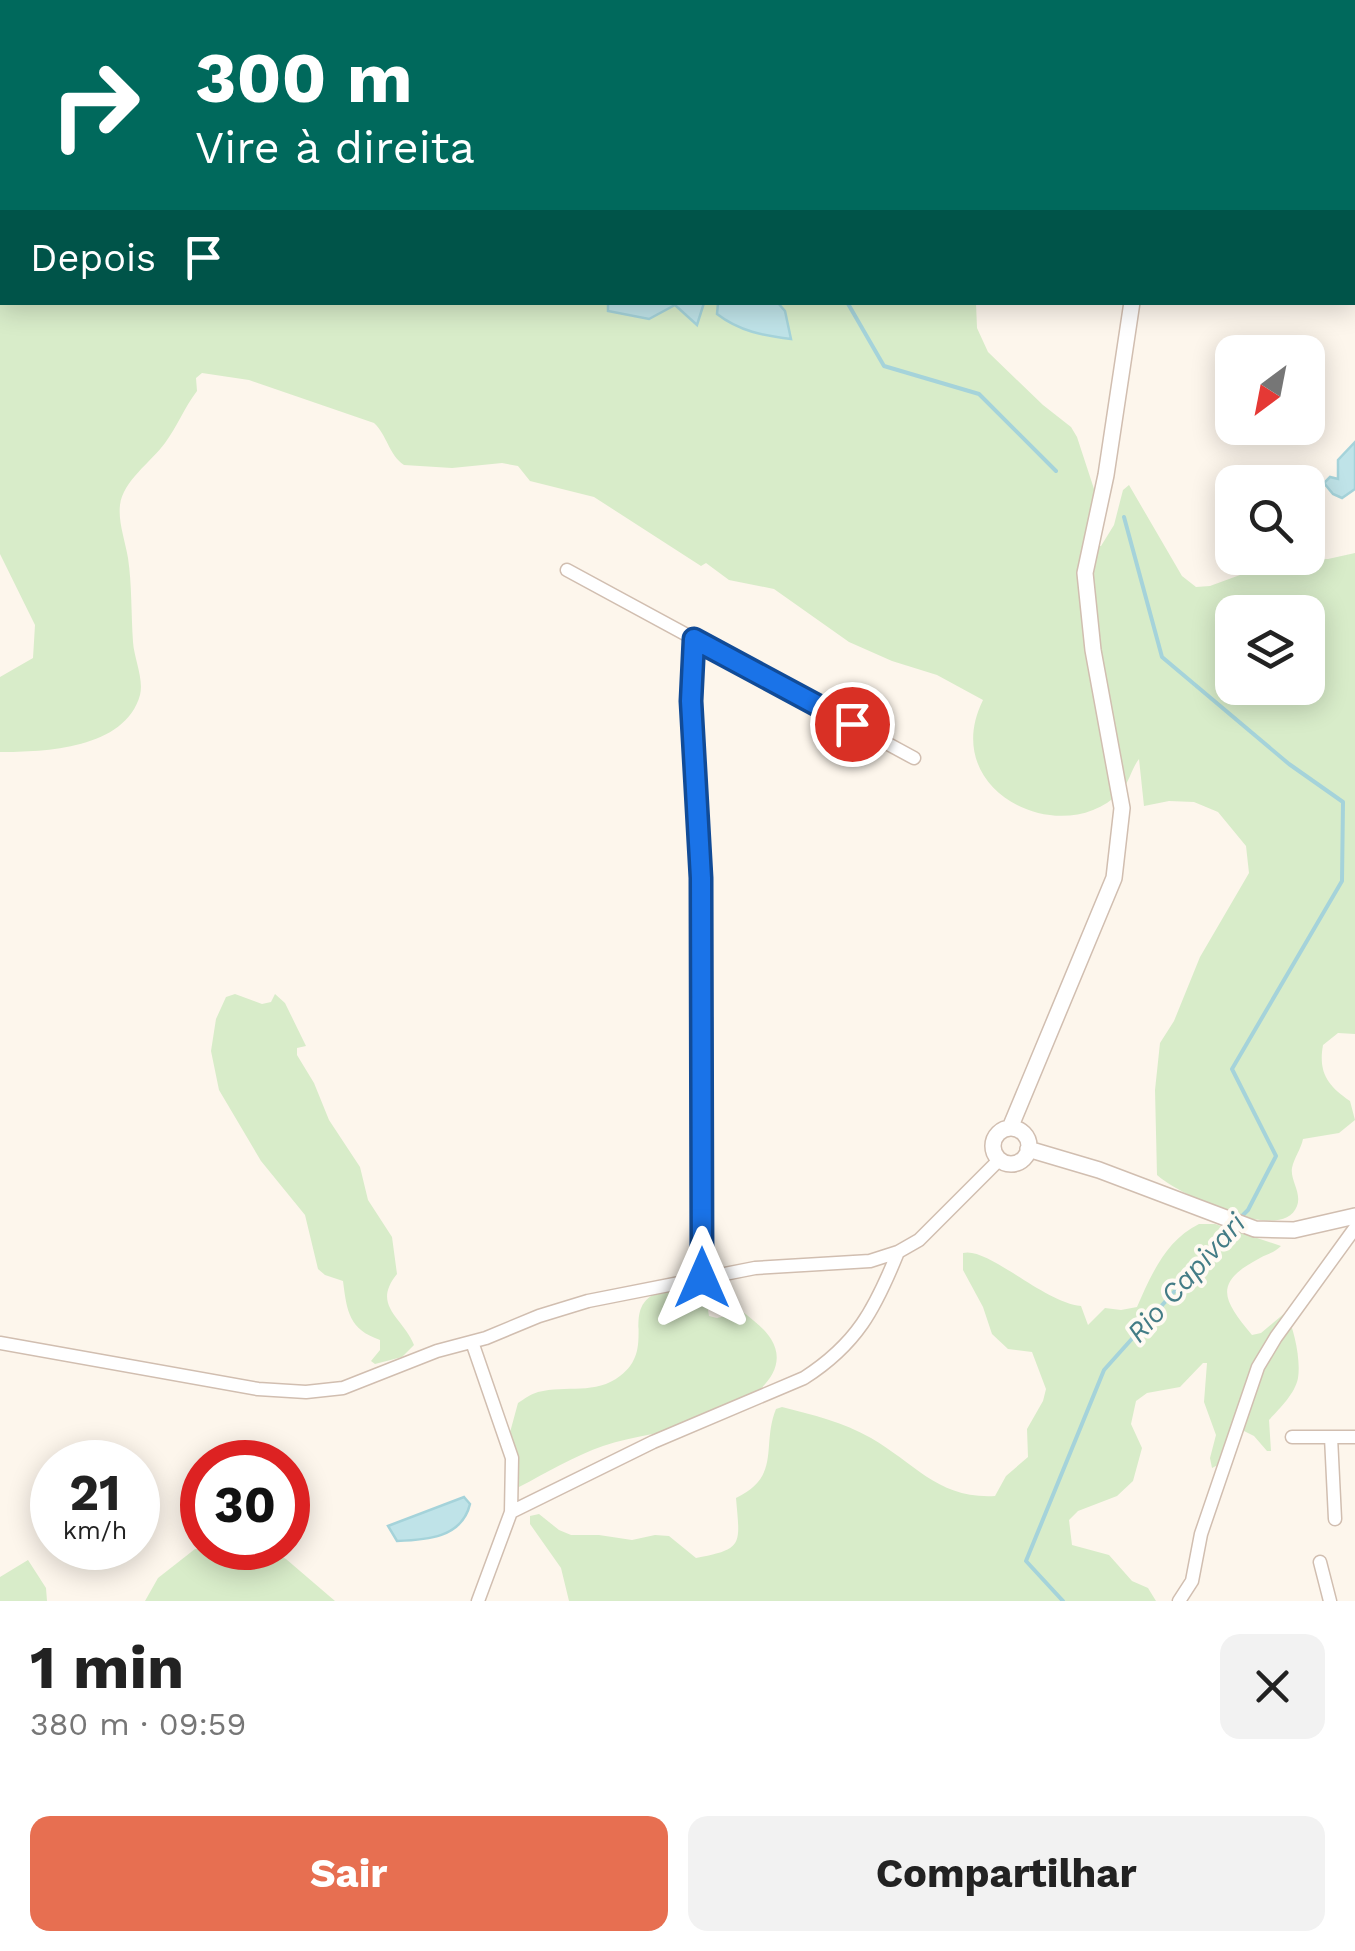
<!DOCTYPE html>
<html lang="pt">
<head>
<meta charset="utf-8">
<style>
  :root { --surface:#fff; --page:#f2f2f2; --text:#222; --muted:#767676; --accent:#e76f51 }
  body { margin:0; font-family:"Work Sans",sans-serif; background:var(--page); color:var(--text); height:100vh; display:flex; flex-direction:column; font-size:38px; white-space:nowrap }
  * { box-sizing:border-box; margin:0 }
  p { font-size:32px; color:var(--muted) }
  .icon { flex:none; width:55px; height:55px; fill:none; stroke:currentColor; stroke-width:2; stroke-linecap:round; stroke-linejoin:round }
  .map { position:relative; height:1601px; overflow:hidden }
  .details { display:flex; flex-direction:column; background:var(--surface); flex:1 }
  .details>* { flex:none }
  .hud { position:absolute; left:0px; top:0px; width:1355px; height:305px; box-shadow:0 5px 25px #0003; background:#00695c; color:#fff; overflow:hidden }
  .needle { width:65px; rotate:212deg }
  .tools { position:absolute; left:1215px; top:335px; display:grid; gap:20px }
  .tools a { display:grid; place-items:center; width:110px; height:110px; border-radius:20px; background:var(--surface); box-shadow:0 5px 25px #0003; font-size:50px }
  .speed { position:absolute; left:30px; top:1440px; display:flex; gap:20px; font-size:50px; font-weight:700; text-align:center }
  .speed>* { display:grid; place-content:center; width:130px; height:130px; border-radius:50%; background:var(--surface); box-shadow:0 5px 25px #0003; line-height:1 }
  .speed small { font-size:25px; font-weight:400 }
  .speed .limit { border:15px solid #d22; background:#fff; color:#111 }
  .pin { position:absolute; display:grid; place-items:center; width:85px; height:85px; color:#fff; margin:-42px; border:5px solid #fff; border-radius:50%; box-shadow:0 2px 10px #0007 }
  .me { position:absolute; width:110px; margin:-55px; rotate:0deg; stroke-linejoin:round; filter:drop-shadow(0 0 8px #0008) }
  .turn { display:flex; align-items:center; gap:35px; height:210px; padding:0 30px; font-size:45px }
  .turn .icon { width:130px; height:130px; stroke-width:2.5 }
  .turn b { display:block; font-size:70px; line-height:85px }
  .then { display:flex; align-items:center; height:95px; padding:0 30px; background:#0003; gap:20px; font-size:38px }
  .round { display:grid; place-items:center; flex:none; width:105px; height:105px; border-radius:20px; background:var(--page) }
  .overview { display:flex; align-items:center; justify-content:space-between; height:170px; padding:0 30px }
  h1 { font-size:60px; font-weight:700; line-height:75px }
  .primary-button { display:flex; gap:20px; margin-top:auto; padding:20px 30px }
  .primary-button a { flex:1; height:115px; border-radius:20px; background:var(--accent); color:#fff; font-size:40px; font-weight:700; line-height:115px; text-align:center }
  .primary-button a+a { background:var(--page); color:var(--text) }
  .map>svg:first-child { display:block }
  .green { fill:#d8ecc9; fill-rule:evenodd }
  .water { fill:#bfe3e8; stroke:#a5d3da; stroke-width:2.5 }
  .lines { fill:none; stroke-linecap:round; stroke-linejoin:round }
  .stream { stroke:#a5d3da; stroke-width:4 }
  .minor-casing { stroke:#d1beb0; stroke-width:15 }
  .tertiary-casing { stroke:#d1beb0; stroke-width:18 }
  .minor { stroke:#fff; stroke-width:12 }
  .tertiary { stroke:#fff; stroke-width:15 }
  .route-casing { stroke:#114b97; stroke-width:25 }
  .route { stroke:#1a73e8; stroke-width:18 }
  .labels { text-anchor:middle; dominant-baseline:central; stroke-width:8; stroke-linejoin:round; paint-order:stroke }
  .water-label { font-size:28px; font-style:italic; fill:#437c86; stroke:#fffaf3 }
</style>
</head>
<body>
<div class="map">
<svg width="1355" height="1601" viewBox="0 0 1355 1601">
  <rect width="100%" height="100%" fill="#fdf6ec"/>
  <!-- green -->
  <path class="green" d="M0,0H878L879,2H2V302L976,303L977,328L988,352L1043,405L1071,427L1077,437L1094,489L1096,545L1101,546L1114,525L1123,490L1129,485L1182,576L1196,587L1210,586L1286,558L1328,559L1355,553V1034L1338,1033L1323,1045C1318,1073 1328,1086 1350,1101L1355,1120L1339,1133L1303,1139C1301,1149 1294,1158 1292,1168C1290,1180 1302,1193 1297,1206C1282,1246 1177,1193 1157,1175L1155,1090L1160,1043L1174,1021L1200,957L1249,873L1246,846L1218,812L1194,802L1169,801L1144,806L1139,759C1131,769 1130,782 1120,792C1064,851 937,793 983,700L937,675L892,661L849,642L774,589L729,580L706,563L701,566L594,497L530,481L518,466L502,463L452,468L404,465C389,455 387,435 374,423L249,380L202,373L196,378L197,391C184,408 177,427 165,443C151,462 123,481 120,505C118,522 125,540 128,558C132,585 131,614 133,642C134,658 144,679 140,695C125,749 45,752 0,752V677L33,658L35,625L0,554ZM1232,612H1308V688H1232Z
    M235,994L262,1004L271,1002L275,994L285,1003L306,1046L297,1048V1055L314,1083L329,1120L360,1167L368,1200L392,1237L397,1274C371,1306 403,1317 414,1345L402,1357L375,1364L371,1361L380,1350V1340C349,1329 347,1312 343,1281L325,1275L318,1269L305,1215L261,1161L219,1090L211,1051L216,1019L226,997Z
    M1199,1224H1215L1281,1246C1275,1252 1268,1254 1260,1258C1212,1283 1223,1300 1252,1335L1261,1333L1286,1312C1294,1329 1301,1359 1298,1378C1295,1394 1279,1409 1269,1420L1271,1451H1267L1254,1436L1240,1429L1218,1465L1212,1468L1210,1458L1216,1435L1204,1402L1207,1363H1203L1180,1387L1147,1393L1136,1401L1131,1424L1142,1448L1133,1481L1117,1496L1078,1511L1069,1520L1072,1545L1109,1555L1132,1581L1148,1588L1156,1601H569L561,1568L530,1524V1516L539,1514L559,1530L571,1535H599L632,1540L655,1535L669,1536L696,1558C744,1549 740,1545 736,1498C782,1476 761,1446 776,1409L782,1407C813,1415 843,1422 871,1438C916,1464 938,1499 995,1496L1006,1476L1028,1457L1027,1429L1043,1401L1046,1389L1032,1352L1008,1349L992,1334L983,1307L963,1270V1253C987,1246 1043,1302 1081,1306L1088,1325L1105,1308L1121,1310L1137,1307C1151,1275 1166,1240 1199,1224Z
    M712,1283L718,1291L708,1310L709,1316L717,1318L743,1312C753,1320 764,1328 771,1339C796,1379 733,1412 702,1422C670,1433 635,1435 603,1446C574,1456 546,1473 519,1487L512,1483L509,1436L518,1403C524,1399 531,1394 538,1392C566,1385 596,1395 620,1376C668,1339 592,1288 712,1283Z
    M222,1548L267,1549L286,1559L335,1601H145L158,1578L195,1549Z
    M28,1560L46,1588L47,1601H0V1577Z"/>
  <!-- water -->
  <path class="water" d="M608,303V302L704,303L697,325L675,305L649,319L608,311Z
    M718,303H778L785,311L791,339C764,336 739,331 717,314Z
    M1355,442V489L1342,498L1333,494L1324,483L1330,477L1338,479V460Z
    M464,1497L470,1504C462,1538 426,1540 397,1541L388,1526Z"/>
  <g class="lines">
    <!-- stream -->
    <path class="stream" d="M810,0L811,2
      M847,302L884,366L979,394L1056,471
      M1124,517L1162,657L1289,764L1343,802L1342,881L1232,1069L1276,1156L1248,1210L1239,1219
      M1063,1601L1026,1561L1104,1370L1233,1226"/>
    <!-- minor casing -->
    <g class="minor-casing">
      <path id="minor" d="M1331,0V2
        M567,570L914,758
        M695,639L691,701L701,878L702,1277
        M472,1342L512,1458L511,1512
        M0,1343L258,1389L306,1392L343,1388L437,1351L486,1338L539,1316L588,1301L755,1268L870,1261L898,1252L919,1240L999,1160
        M1292,1437H1355
        M1331,1437L1335,1519
        M1320,1562L1330,1601
        M478,1601L511,1512L653,1442L804,1378C857,1344 875,1309 898,1252
        M1179,1601L1192,1581L1201,1534L1258,1367L1276,1337L1355,1228"/>
    </g>
    <!-- tertiary casing -->
    <g class="tertiary-casing">
      <path id="tertiary" d="M1170,2V0
        M993 1146a18 18 0 1 1 36 0a18 18 0 1 1-36 0Z
        M1010,1128L1114,878L1122,808L1093,650L1085,573L1106,475L1132,302
        M1028,1149L1099,1170L1255,1229L1294,1230L1355,1216"/>
    </g>
    <!-- minor -->
    <use href="#minor" class="minor"/>
    <!-- tertiary -->
    <use href="#tertiary" class="tertiary"/>
  </g>
  <g class="lines">
    <!-- route casing -->
    <g class="route-casing">
      <path id="route" d="M702,1278L701,878L691,701L694,639L852,724"/>
    </g>
    <!-- route -->
    <use href="#route" class="route"/>
  </g>
  <g class="labels">
    <!-- water labels -->
    <g class="water-label">
      <text transform="translate(1186 1278) rotate(-48)">Rio Capivari</text>
    </g>
  </g>
</svg>
<div class="tools">
<a><svg class="needle" viewBox="-14 -14 28 28"><path d="M0-13l5 13h-10z" fill="#e53935"/><path d="M0 13l5-13h-10z" fill="#767676"/></svg></a>
<a><svg class="icon" aria-label="search" viewBox="0 0 24 24"><circle cx="10" cy="10" r="6"/><path d="M15 15l6 6"/></svg></a>
<a><svg class="icon" aria-label="layers" viewBox="0 0 24 24"><path d="M12 4l9 5-9 5-9-5zM3 14l9 5 9-5"/></svg></a>
</div>
<div class="speed"><div>21<small>km/h</small></div><div class="limit">30</div></div>
<div class="pin" style="left:852px;top:724px;background:#d93025"><svg class="icon" aria-label="arrive" viewBox="0 0 24 24"><path d="M6 21V4h12l-3 4 3 4H6"/></svg></div>
<svg class="me" style="left:702px;top:1278px" viewBox="-20 -20 40 40"><path d="M0-17L14 15 0 8-14 15z" fill="#1a73e8" stroke="#fff" stroke-width="4"/></svg>
<div class="hud">
<div class="turn"><svg class="icon" aria-label="right" viewBox="0 0 24 24"><path d="M7 20v-9h11M14 6l5 5-5 5"/></svg><div><b>300 m</b>Vire à direita</div></div>
<div class="then">Depois<svg class="icon" aria-label="arrive" viewBox="0 0 24 24"><path d="M6 21V4h12l-3 4 3 4H6"/></svg></div>
</div>
</div>
<section class="details">
<div class="overview"><div><h1>1 min</h1><p>380 m · 09:59</p></div><a class="round"><svg class="icon" aria-label="close" viewBox="0 0 24 24"><path d="M6 6l12 12M18 6L6 18"/></svg></a></div>
<div class="primary-button"><a>Sair</a><a>Compartilhar</a></div>
</section>
</body>
</html>
